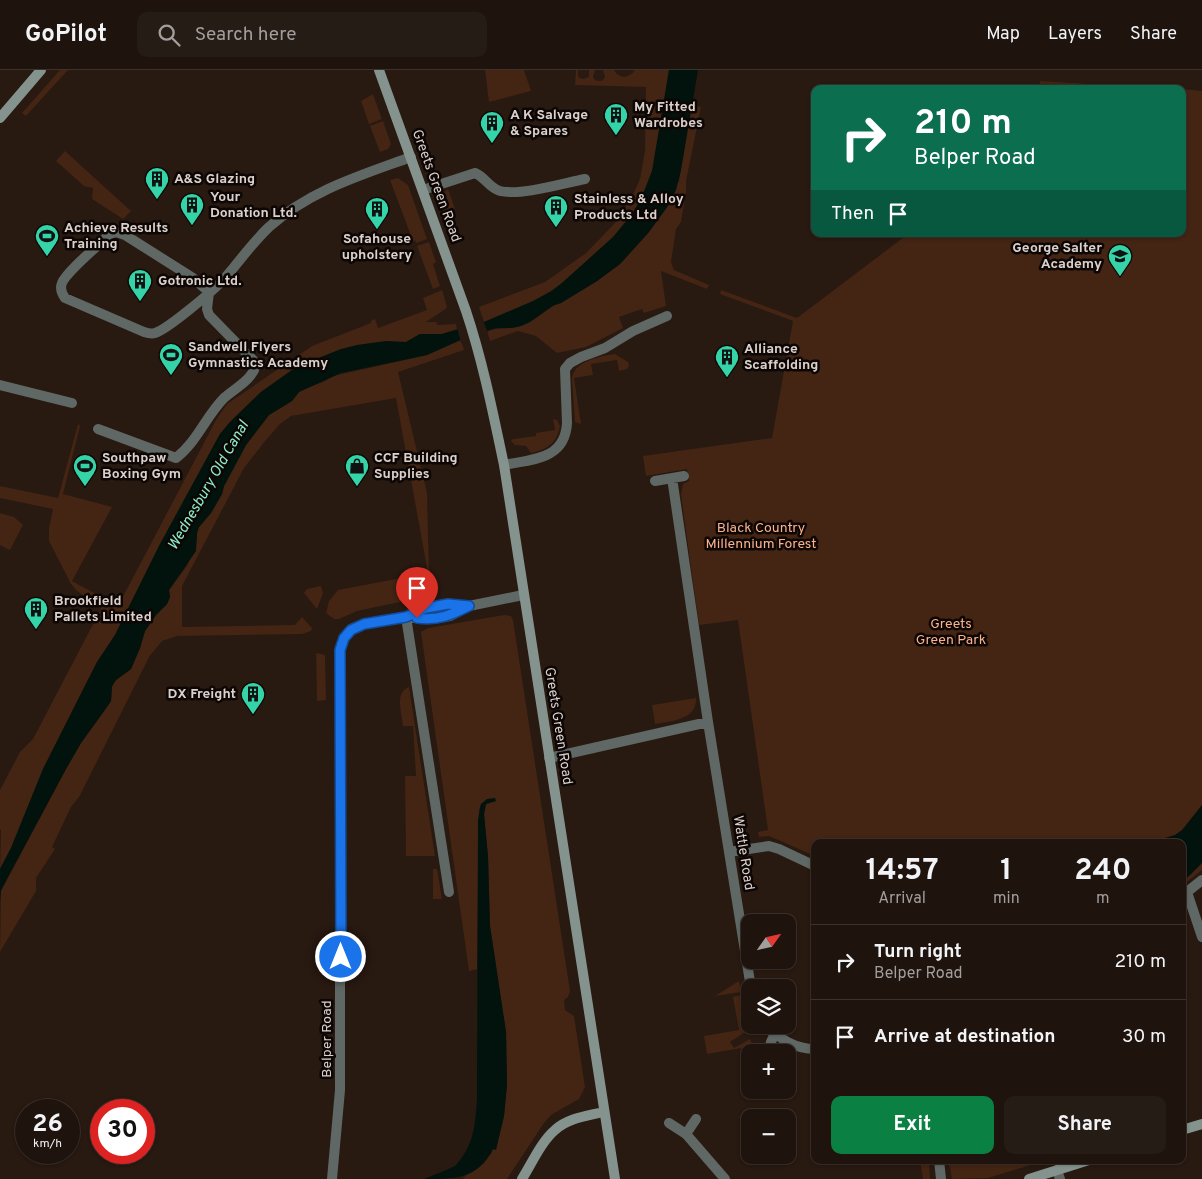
<!DOCTYPE html>
<html lang="en">
<head>
<meta charset="utf-8">
<style>
  :root { --surface:#1e130d; --page:#261c16; --text:#f1f3f6; --muted:#a19e9d; --line:#3c322e; --accent:#0b8043 }
  body { margin:0; font-family:Overpass,sans-serif; background:var(--page); color:var(--text); height:100vh; display:flex; flex-direction:column; font-size:19px; white-space:nowrap }
  * { box-sizing:border-box; margin:0 }
  p { font-size:16px; color:var(--muted) }
  .icon { flex:none; width:28px; height:28px; fill:none; stroke:currentColor; stroke-width:2; stroke-linecap:round; stroke-linejoin:round }
  .map { position:relative; flex:1; overflow:hidden }
  .sheet { position:absolute; left:811px; top:769px; width:375px; height:325px; display:flex; flex-direction:column; background:var(--surface); border-radius:10px; box-shadow:0 1px 4px #0004,0 0 0 1px var(--line) }
  .sheet>* { flex:none }
  .banner { position:absolute; left:811px; top:15px; width:375px; height:152px; border-radius:10px; box-shadow:0 1px 4px #0004,0 0 0 1px var(--line); background:#0b6e4f; color:#fff; overflow:hidden }
  .needle { width:32px; rotate:56deg }
  .buttons { position:absolute; left:741px; top:844px; display:grid; gap:10px }
  .buttons a { display:grid; place-items:center; width:55px; height:55px; border-radius:10px; background:var(--surface); box-shadow:0 1px 4px #0004,0 0 0 1px var(--line); font-size:25px }
  .speed { position:absolute; left:15px; top:1029px; display:flex; gap:10px; font-size:25px; font-weight:700; text-align:center }
  .speed>* { display:grid; place-content:center; width:65px; height:65px; border-radius:50%; background:var(--surface); box-shadow:0 1px 4px #0004,0 0 0 1px var(--line); line-height:1 }
  .speed small { font-size:12px; font-weight:400 }
  .speed .limit { border:8px solid #d22; background:#fff; color:#111 }
  .pin { position:absolute; display:grid; place-items:center; width:42px; height:42px; color:#fff; margin:-51px -21px; border-radius:50% 50% 50% 0; rotate:-45deg; box-shadow:0 0 5px #0007 }
  .pin .icon { rotate:45deg }
  .me { position:absolute; width:55px; margin:-28px; rotate:0deg; stroke-linejoin:round; filter:drop-shadow(0 0 4px #0008) }
  .turn { display:flex; align-items:center; gap:18px; height:105px; padding:0 20px; font-size:22px }
  .turn .icon { width:65px; height:65px; stroke-width:2.5 }
  .turn b { display:block; font-size:35px; line-height:42px }
  .then { display:flex; align-items:center; height:48px; padding:0 20px; background:#0003; gap:10px; font-size:19px }
  .eta { display:flex; justify-content:space-evenly; align-items:center; height:85px; text-align:center }
  .eta b { font-size:30px; font-weight:700; line-height:35px }
  .primary-button { display:flex; gap:10px; margin-top:auto; padding:10px 20px }
  .primary-button a { flex:1; height:58px; border-radius:10px; background:var(--accent); color:#fff; font-size:20px; font-weight:700; line-height:58px; text-align:center }
  .primary-button a+a { background:var(--page); color:var(--text) }
  ul { padding:0; list-style:none }
  li { display:flex; align-items:center; gap:15px; height:75px; padding:0 20px; border-top:1px solid var(--line) }
  li div { flex:1 }
  li b { display:block; font-size:19px }
  li em { font-style:normal }
  header { display:flex; align-items:center; gap:30px; box-sizing:border-box; height:70px; padding:0 25px; background:var(--surface); border-bottom:1px solid var(--line) }
  header strong { font-size:24px }
  nav { display:flex; gap:28px; margin-inline-start:auto; font-size:18px }
  .search { width:350px; height:45px; background:var(--page); display:flex; align-items:center; gap:12px; box-sizing:border-box; padding:0 18px; border-radius:10px; color:var(--muted); font-size:19px }
  .map>svg:first-child { display:block }
  .green { fill:#442413 }
  .water { fill:#02120c }
  .pier { fill:#281911 }
  .lines { fill:none; stroke-linecap:round; stroke-linejoin:round }
  .street { stroke:#5f6864; stroke-width:10 }
  .secondary { stroke:#84938d; stroke-width:10 }
  .route-casing { stroke:#114b97; stroke-width:12 }
  .route { stroke:#1a73e8; stroke-width:9 }
  .labels { text-anchor:middle; dominant-baseline:central; stroke-width:5; stroke-linejoin:round; paint-order:stroke }
  .poi-label { font-size:14px; font-weight:bold; fill:#dbd0cb; stroke:#0c0604; text-anchor:start }
  .street-label { font-size:14px; fill:#dbd0cb; stroke:#0c0604 }
  .park-label { font-size:14px; fill:#fcb18b; stroke:#0c0604 }
  .water-label { font-size:15px; font-style:italic; fill:#8eebca; stroke:#0c0604 }
</style>
</head>
<body>
<header>
<strong>GoPilot</strong>
<div class="search"><svg class="icon" aria-label="search" viewBox="0 0 24 24"><circle cx="10" cy="10" r="6"/><path d="M15 15l6 6"/></svg>Search here</div>
<nav><a>Map</a><a>Layers</a><a>Share</a></nav>
</header>
<div class="map">
<svg width="1202" height="1109" viewBox="0 0 1202 1109">
  <rect width="100%" height="100%" fill="#281911"/>
  <!-- green -->
  <path class="green" d="M60,0H68L26,46L22,43Z
    M485,0H524L531,21L489,32Z
    M576,0H578V7L583,9L589,7V0H595L593,7L595,10C599,12 604,11 605,7L603,0H614C619,9 629,9 635,0H669C662,48 660,102 633,144C615,171 586,191 562,213C539,231 510,242 484,252L479,237L545,212L586,183L615,153L632,127L640,109L645,81L646,17L575,15Z
    M1040,11L1171,19H1039Z
    M1183,19L1202,21V800L1183,815L1182,772H815V786L769,766L759,767L758,762L768,760L738,550L699,555L681,425L683,414L689,411L687,399L646,406L643,386L772,368L793,251L720,224L721,220L797,248L908,164H1182Z
    M373,24L382,49L369,54L361,31Z
    M691,35L701,37L686,111V123L681,152L676,159L671,192L674,200L709,215L707,219L661,201L666,236L644,243L642,239L619,247L623,258L586,277L557,283L536,266L518,261L490,271L487,261C499,257 511,260 523,255C537,250 546,237 561,233L597,211L620,194L649,162L679,111Z
    M383,51L391,74L388,79L380,82L370,56Z
    M65,81L131,141L123,149L92,129L93,118L84,116L56,91Z
    M398,108L408,115L427,169L416,173L415,170L413,171L390,110Z
    M448,119L455,139L445,143C441,134 439,125 448,119Z
    M429,172L436,192L433,194L440,216L433,219L417,176Z
    M442,220L447,237L444,240L426,252H436L438,255L456,254L457,259L442,264H420L406,272L297,297L261,322L230,352L220,364L159,476L115,565L97,592L43,699L11,778L0,799L1,760L0,759V720L20,682L33,669L101,539L76,520L71,514L49,471V458L53,439L0,428V416L58,428L78,354L80,356L63,424L112,437L72,511L118,536L216,350L227,334L312,276L371,253V251L375,249L378,258L427,240L423,228Z
    M461,270L464,280L398,302L427,423L429,505L423,524V529H418L415,519L399,522L400,532L357,541L339,549H334L326,543L329,531L338,520L428,503L396,328L291,346L280,354L266,370L244,398L182,516V557L295,555L302,547L312,558L311,561L302,564L177,566L162,571L149,587L79,727L71,737L52,777L55,779L36,808V821L0,882L1,821L66,699L81,673L111,631L112,617L116,610L131,599L140,578L145,561L156,545L167,534L170,527L169,520L187,496L197,470V463L199,457L211,443L222,424L224,416L246,375L269,345L292,331L299,322L306,318L323,312L333,306L427,285Z
    M615,284L628,292L629,296L627,299L619,301L617,290L591,294L593,305L574,308L581,354L575,352L572,311C571,292 599,286 615,284Z
    M553,349L557,350L560,356C557,373 548,379 531,383L526,376L515,375L511,371L513,369L536,366V363L555,360Z
    M0,443L14,447L23,455L10,480L0,475Z
    M321,516L323,523L317,539L304,523L307,519Z
    M504,545L511,546L513,550L570,921L568,927L564,930L565,940L574,946L585,1017L579,1029L551,1045L544,1053L507,1109H462L491,1084L493,1079L495,1080L504,1046L507,1015L506,962L490,856L488,787L484,744L486,734L495,731V728L481,734L479,740L477,898L478,899L469,901L421,562L428,558Z
    M316,583L325,585L326,630L317,631Z
    M409,617L435,786H406L405,706H416L413,656H403C402,643 394,622 409,617Z
    M696,628C697,650 671,651 655,654L652,635Z
    M433,799H437L442,829H433Z
    M739,911L741,922L715,926Z
    M741,925L750,947L743,952L747,961L730,972L734,978L750,969L753,976L707,984L704,966L739,960L733,927Z
    M920,1090H929L930,1109H923Z
    M947,1090H1047L988,1108L952,1109L950,1097L948,1094Z"/>
  <!-- water -->
  <path class="water" d="M669,0H698L681,100L676,120L668,136L649,162L620,194L597,211L561,233L554,235L530,252L521,256L512,258H496L458,271L427,285L341,303L299,322L292,331L269,345L246,375L224,416L222,424L211,443L199,457L197,463L196,481L169,520L170,527L167,534L156,545L145,561L140,578L131,599L116,610L112,616L111,631L107,637L81,673L66,699L1,820L0,830V799L11,778L43,699L97,592L115,565L159,476L220,364L230,352L261,322L296,297L341,279L357,275L386,271L406,272L420,264H442L484,252L533,231L552,221L562,213L613,167L632,144L641,129L652,101Z
    M495,728L496,731L486,734L484,744L488,787L490,856L506,962L507,1015L504,1046L496,1080L493,1079C478,1109 455,1109 424,1109C428,1107 453,1098 456,1095C474,1075 475,1056 477,1030L478,750L481,734L487,729Z
    M1202,735V793L1190,805L1183,811L1182,772H1151L1175,765L1182,760Z"/>
  <!-- pier -->
  <path class="pier" d="M483,250L488,263L461,273L457,257Z"/>
  <g class="lines">
    <!-- street -->
    <path class="street" d="M423,120L475,103C485,107 489,118 500,121C521,126 564,113 585,109
      M209,222L193,208L125,165L116,162L110,164C100,174 66,202 62,213C60,218 62,224 65,228L144,262C147,263 152,264 155,263C168,259 214,220 224,209C239,192 252,173 269,157C311,120 359,106 411,87
      M0,315L72,333
      M98,359L176,388C197,372 206,346 224,328C235,318 252,310 256,295L253,290L209,245L207,239L209,222
      M504,395C532,389 565,390 567,353L565,299L570,293L581,287L605,278L633,261L667,246
      M672,408L708,652L751,918
      M655,411L684,406
      M406,547L449,822
      M407,547C431,535 442,533 469,536
      M549,688L708,652
      M729,782L769,776L779,779L815,796
      M1187,822L1202,867
      M1182,824L1187,822L1202,810
      M767,955C779,969 796,979 815,979
      M769,982L771,972L775,963
      M669,1053L686,1064L725,1109
      M686,1064L696,1049
      M939,1090L941,1109
      M1057,1100L1060,1109
      M332,1109L340,1020V579L344,568L351,559L364,554L406,547L429,549L450,546L469,536L523,525"/>
    <!-- secondary -->
    <path class="secondary" d="M379,0L466,241C483,292 493,343 504,395L615,1109
      M0,48L41,0
      M1182,1060L1202,1054
      M522,1109C532,1093 541,1072 555,1060C568,1048 587,1046 603,1042
      M1029,1109L1089,1090"/>
  </g>
  <g class="lines">
    <!-- route casing -->
    <g class="route-casing">
      <path id="route" d="M341,887L340,580L344,568L351,560L364,554L406,547L426,538L448,534L469,536C451,545 438,551 417,548"/>
    </g>
    <!-- route -->
    <use href="#route" class="route"/>
  </g>
  <!-- icons -->
  <defs>
    <g id="building-pin" transform="scale(1.25)"><path d="M0 17L-7.5 6A9.5 9.5 0 1 1 7.5 6Z" fill="#34d4a8" stroke="#0c0604"/><path d="M-4-6H4V6H1V3H-1V6H-4ZM-2.5-4.3h1.7v1.8h-1.7ZM.8-4.3h1.7v1.8H.8ZM-2.5-1h1.7V.8h-1.7ZM.8-1h1.7V.8H.8Z" fill="#111"/></g>
    <g id="stadium-pin" transform="scale(1.25)"><path d="M0 17L-7.5 6A9.5 9.5 0 1 1 7.5 6Z" fill="#34d4a8" stroke="#0c0604"/><path d="M0-5a6.5 5 0 1 0 0 10a6.5 5 0 1 0 0-10ZM-3.5-1.8h7v3.6h-7Z" fill="#111"/></g>
    <g id="school-pin" transform="scale(1.25)"><path d="M0 17L-7.5 6A9.5 9.5 0 1 1 7.5 6Z" fill="#34d4a8" stroke="#0c0604"/><path d="M0-5L7-2L0 1L-7-2ZM-4 1L0 2.5L4 1V4Q0 6-4 4Z" fill="#111"/></g>
    <g id="shop-pin" transform="scale(1.25)"><path d="M0 17L-7.5 6A9.5 9.5 0 1 1 7.5 6Z" fill="#34d4a8" stroke="#0c0604"/><path d="M-5-2.5h2.3a2.7 3.5 0 0 1 5.4 0H5L5.5 6h-11ZM-1.5-2.5h3a1.5 2.3 0 0 0-3 0Z" fill="#111"/></g>
  </defs>
  <g fill-rule="evenodd">
    <use href="#building-pin" x="616" y="45"/>
    <use href="#building-pin" x="492" y="53"/>
    <use href="#building-pin" x="157" y="109"/>
    <use href="#building-pin" x="192" y="135"/>
    <use href="#building-pin" x="556" y="137"/>
    <use href="#building-pin" x="377" y="139"/>
    <use href="#stadium-pin" x="47" y="166"/>
    <use href="#school-pin" x="1120" y="186"/>
    <use href="#building-pin" x="140" y="211"/>
    <use href="#stadium-pin" x="171" y="285"/>
    <use href="#building-pin" x="727" y="287"/>
    <use href="#stadium-pin" x="85" y="396"/>
    <use href="#shop-pin" x="357" y="396"/>
    <use href="#building-pin" x="36" y="539"/>
    <use href="#building-pin" x="253" y="624"/>
  </g>
  <g class="labels">
    <!-- poi labels -->
    <g class="poi-label">
      <text x="634" y="37">My Fitted<tspan x="634" dy="16">Wardrobes</tspan></text>
      <text x="510" y="45">A K Salvage<tspan x="510" dy="16">&amp; Spares</tspan></text>
      <text x="174" y="109">A&amp;S Glazing</text>
      <text x="210" y="127">Your<tspan x="210" dy="16">Donation Ltd.</tspan></text>
      <text x="574" y="129">Stainless &amp; Alloy<tspan x="574" dy="16">Products Ltd</tspan></text>
      <text x="64" y="158">Achieve Results<tspan x="64" dy="16">Training</tspan></text>
      <text x="377" y="169" text-anchor="middle">Sofahouse<tspan x="377" dy="16">upholstery</tspan></text>
      <text x="1102" y="178" text-anchor="end">George Salter<tspan x="1102" dy="16">Academy</tspan></text>
      <text x="158" y="211">Gotronic Ltd.</text>
      <text x="188" y="277">Sandwell Flyers<tspan x="188" dy="16">Gymnastics Academy</tspan></text>
      <text x="744" y="279">Alliance<tspan x="744" dy="16">Scaffolding</tspan></text>
      <text x="102" y="388">Southpaw<tspan x="102" dy="16">Boxing Gym</tspan></text>
      <text x="374" y="388">CCF Building<tspan x="374" dy="16">Supplies</tspan></text>
      <text x="54" y="531">Brookfield<tspan x="54" dy="16">Pallets Limited</tspan></text>
      <text x="236" y="624" text-anchor="end">DX Freight</text>
    </g>
    <!-- street labels -->
    <g class="street-label">
      <text transform="translate(436 116) rotate(70)">Greets Green Road</text>
      <text transform="translate(558 656) rotate(81)">Greets Green Road</text>
      <text transform="translate(743 783) rotate(81)">Wattle Road</text>
      <text transform="translate(327 969) rotate(-90)">Belper Road</text>
    </g>
    <!-- park labels -->
    <g class="park-label">
      <text x="761" y="458">Black Country<tspan x="761" dy="16">Millennium Forest</tspan></text>
      <text x="951" y="554">Greets<tspan x="951" dy="16">Green Park</tspan></text>
    </g>
    <!-- water labels -->
    <g class="water-label">
      <text transform="translate(209 416) rotate(-60)">Wednesbury Old Canal</text>
    </g>
  </g>
</svg>
<div class="buttons">
<a><svg class="needle" viewBox="-14 -14 28 28"><path d="M0-13l5 13h-10z" fill="#e53935"/><path d="M0 13l5-13h-10z" fill="#a19e9d"/></svg></a>
<a><svg class="icon" aria-label="layers" viewBox="0 0 24 24"><path d="M12 4l9 5-9 5-9-5zM3 14l9 5 9-5"/></svg></a>
<a>+</a>
<a>−</a>
</div>
<div class="speed"><div>26<small>km/h</small></div><div class="limit">30</div></div>
<div class="pin" style="left:417px;top:548px;background:#d93025"><svg class="icon" aria-label="arrive" viewBox="0 0 24 24"><path d="M6 21V4h12l-3 4 3 4H6"/></svg></div>
<svg class="me" style="left:341px;top:887px" viewBox="-20 -20 40 40"><circle r="17" fill="#1a73e8" stroke="#fff" stroke-width="3"/><path d="M0-11L8 9 0 5-8 9z" fill="#fff"/></svg>
<div class="banner">
<div class="turn"><svg class="icon" aria-label="right" viewBox="0 0 24 24"><path d="M7 20v-9h11M14 6l5 5-5 5"/></svg><div><b>210 m</b>Belper Road</div></div>
<div class="then">Then<svg class="icon" aria-label="arrive" viewBox="0 0 24 24"><path d="M6 21V4h12l-3 4 3 4H6"/></svg></div>
</div>
<section class="sheet">
<div class="eta">
<div><b>14:57</b><p>Arrival</p></div>
<div><b>1</b><p>min</p></div>
<div><b>240</b><p>m</p></div>
</div>
<ul>
<li><svg class="icon" aria-label="right" viewBox="0 0 24 24"><path d="M7 20v-9h11M14 6l5 5-5 5"/></svg><div><b>Turn right</b><p>Belper Road</p></div><em>210 m</em></li>
<li><svg class="icon" aria-label="arrive" viewBox="0 0 24 24"><path d="M6 21V4h12l-3 4 3 4H6"/></svg><div><b>Arrive at destination</b></div><em>30 m</em></li>
</ul>
<div class="primary-button"><a>Exit</a><a>Share</a></div>
</section>
</div>
</body>
</html>
